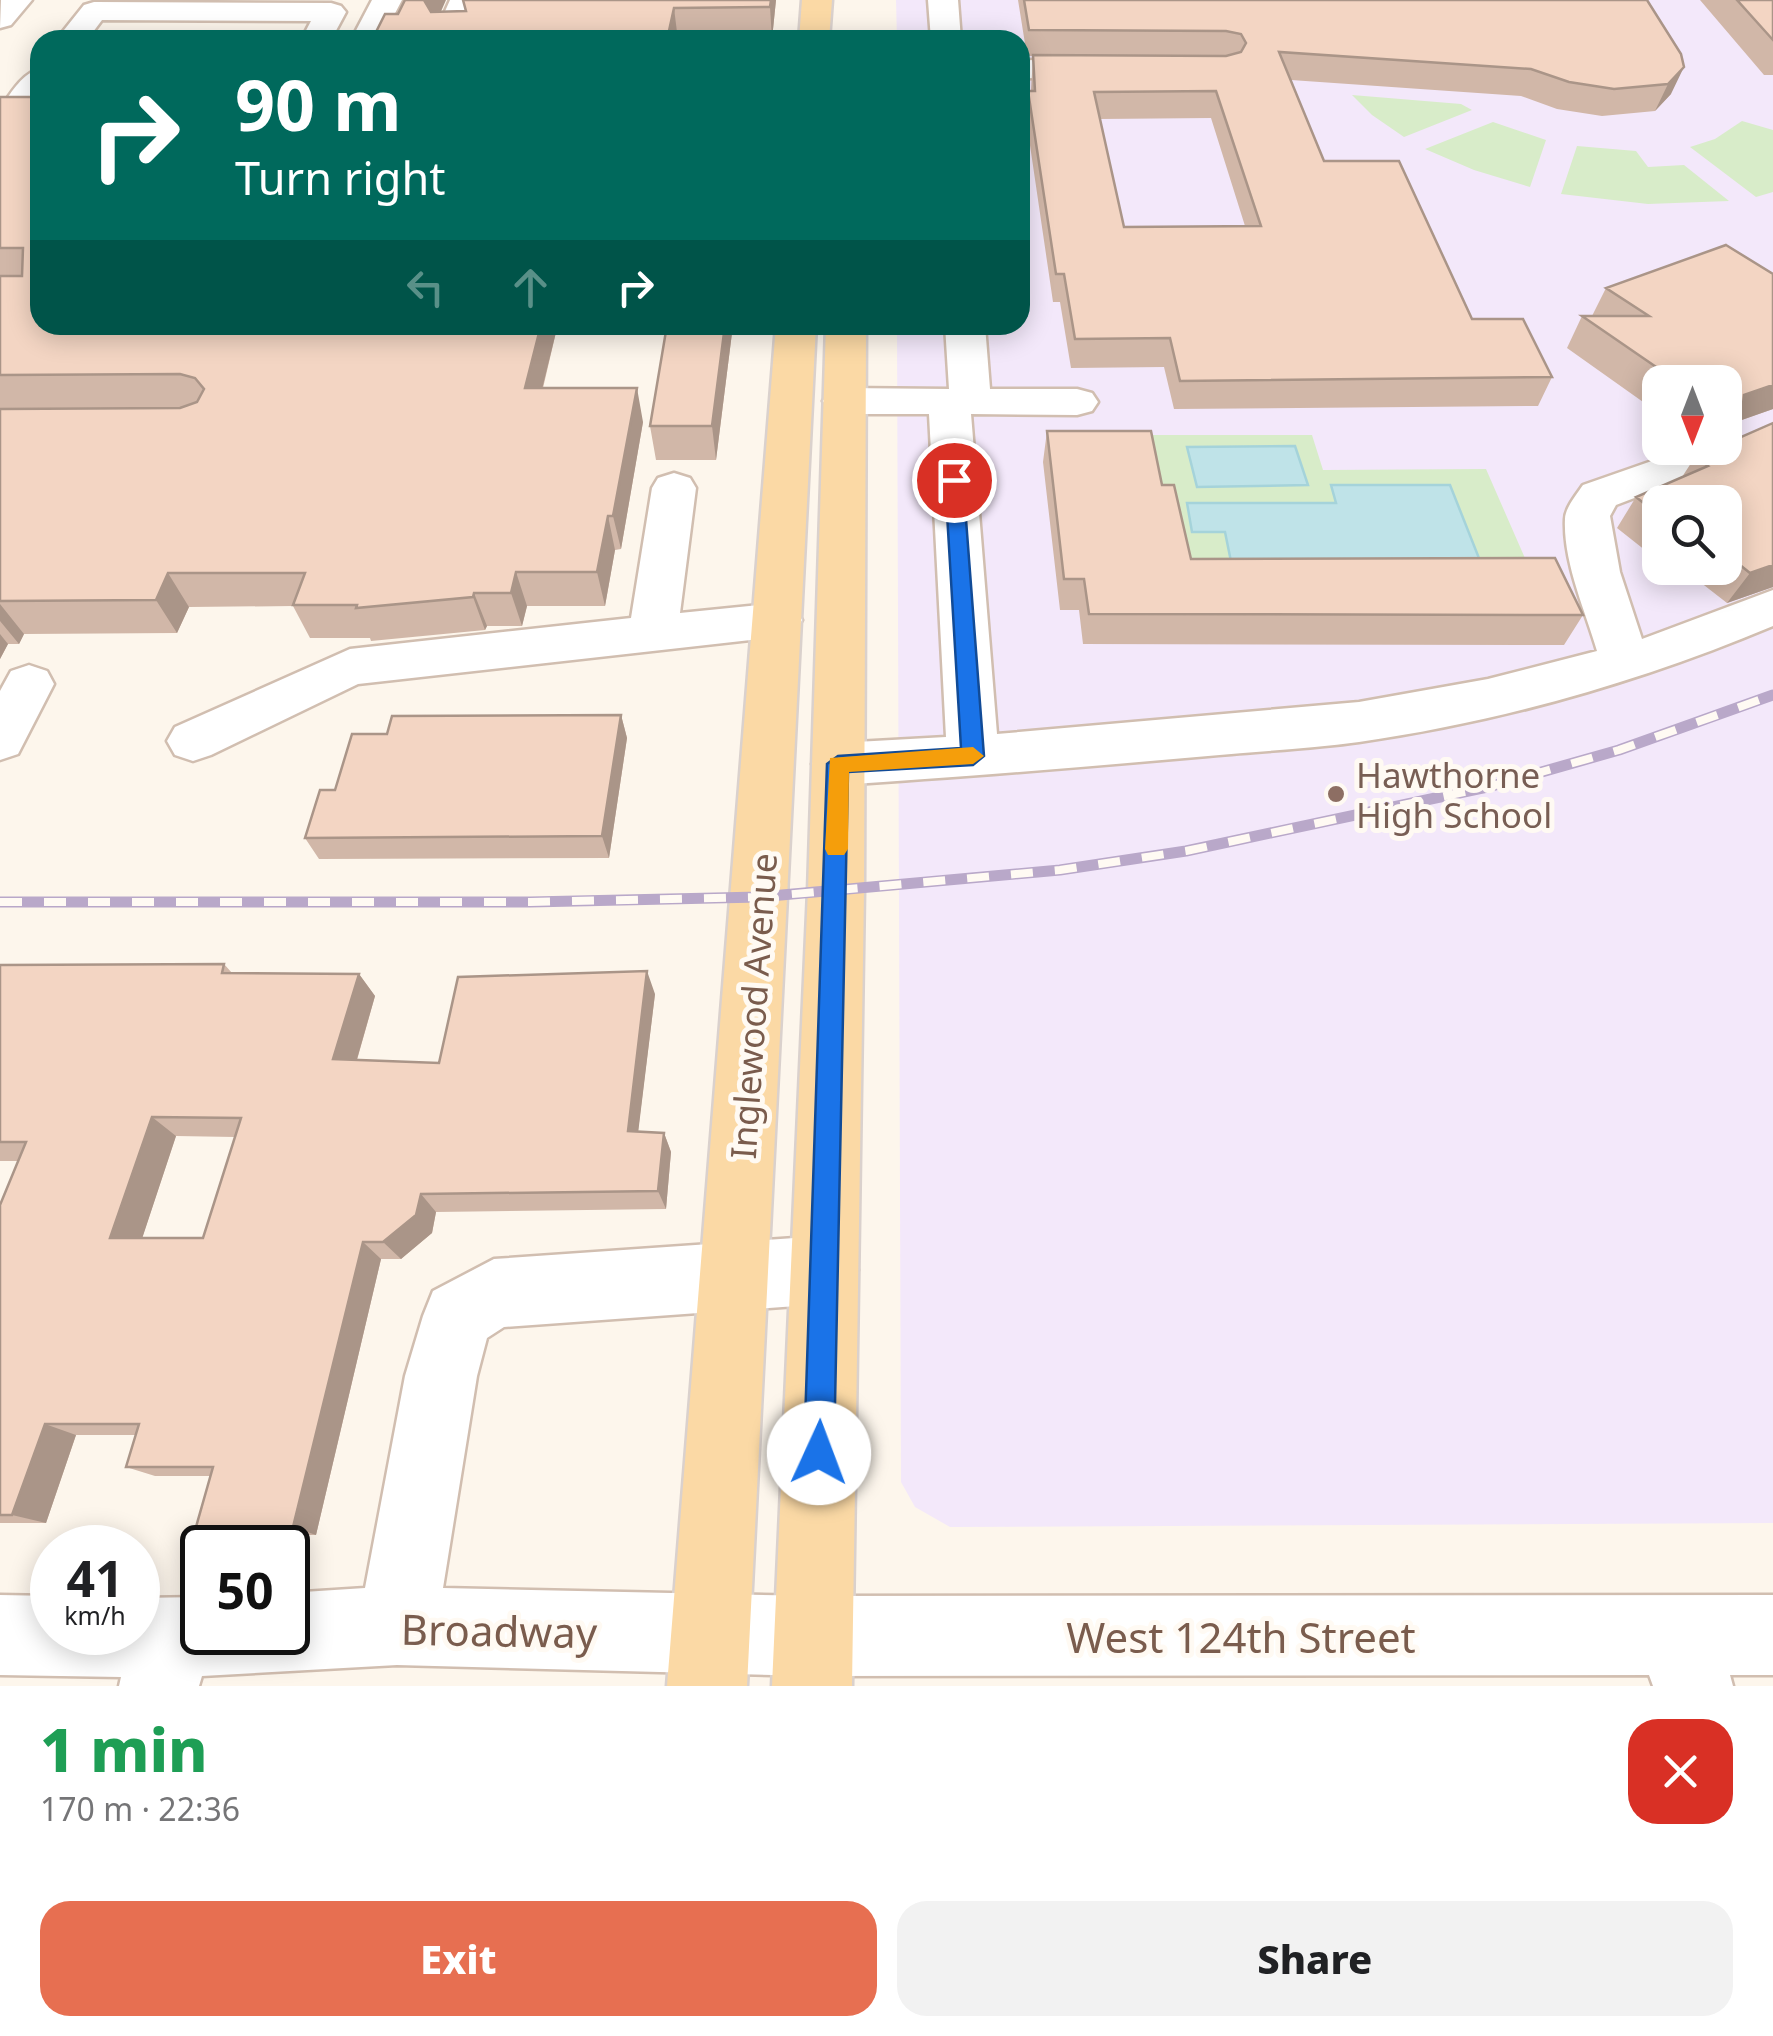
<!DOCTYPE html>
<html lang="en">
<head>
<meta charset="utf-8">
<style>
  :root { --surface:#fff; --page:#f2f2f2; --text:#202124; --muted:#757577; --accent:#e76f51 }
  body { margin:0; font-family:"Noto Sans",sans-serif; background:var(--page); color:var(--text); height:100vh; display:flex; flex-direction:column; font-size:38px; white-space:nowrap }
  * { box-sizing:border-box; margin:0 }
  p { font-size:32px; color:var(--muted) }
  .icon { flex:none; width:55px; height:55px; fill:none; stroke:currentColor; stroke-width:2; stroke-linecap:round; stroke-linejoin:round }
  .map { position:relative; height:1686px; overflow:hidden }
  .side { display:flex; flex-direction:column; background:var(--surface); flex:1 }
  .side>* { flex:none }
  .banner { position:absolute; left:30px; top:30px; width:1000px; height:305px; border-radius:30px; box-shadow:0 5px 25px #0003; background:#00695c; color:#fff; overflow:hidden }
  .needle { width:65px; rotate:180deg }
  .buttons { position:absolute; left:1642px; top:365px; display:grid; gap:20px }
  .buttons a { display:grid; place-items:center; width:100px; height:100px; border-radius:20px; background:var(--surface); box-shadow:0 5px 25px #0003; font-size:50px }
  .speed { position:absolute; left:30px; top:1525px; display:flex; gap:20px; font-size:50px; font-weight:700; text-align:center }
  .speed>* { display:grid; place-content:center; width:130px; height:130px; border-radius:50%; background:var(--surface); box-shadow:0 5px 25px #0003; line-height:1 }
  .speed small { font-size:25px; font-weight:400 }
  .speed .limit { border:5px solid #111; border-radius:15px; background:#fff; color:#111 }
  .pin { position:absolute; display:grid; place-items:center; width:85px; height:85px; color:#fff; margin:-42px; border:5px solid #fff; border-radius:50%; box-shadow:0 2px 10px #0007 }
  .me { position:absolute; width:110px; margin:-55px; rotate:2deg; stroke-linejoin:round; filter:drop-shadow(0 0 8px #0008) }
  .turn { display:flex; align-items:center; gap:35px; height:210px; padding:0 40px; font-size:45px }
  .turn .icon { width:130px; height:130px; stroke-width:2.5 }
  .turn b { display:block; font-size:70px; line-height:85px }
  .lanes { display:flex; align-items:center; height:95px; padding:0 40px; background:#0003; justify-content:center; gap:50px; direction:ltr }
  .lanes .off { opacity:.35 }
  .round { display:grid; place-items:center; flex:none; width:105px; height:105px; border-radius:30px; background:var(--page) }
  .head { display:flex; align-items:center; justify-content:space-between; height:170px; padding:0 40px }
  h1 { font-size:60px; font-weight:800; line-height:75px; color:#1e9e55 }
  .cta { display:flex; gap:20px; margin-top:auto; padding:20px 40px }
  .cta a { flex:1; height:115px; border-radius:30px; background:var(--accent); color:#fff; font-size:40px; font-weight:800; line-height:115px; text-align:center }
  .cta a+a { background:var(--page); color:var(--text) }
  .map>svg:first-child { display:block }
  .education { fill:#f3e8fa; fill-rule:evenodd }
  .green { fill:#d8ecc9 }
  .water { fill:#bfe3e8; stroke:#a5d3da; stroke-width:2.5 }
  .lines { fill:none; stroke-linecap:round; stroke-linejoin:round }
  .minor-casing { stroke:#d1beb0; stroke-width:5 }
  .major-casing { stroke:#dad1cd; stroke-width:5 }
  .minor { fill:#fff; fill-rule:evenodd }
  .major { fill:#fbd9a5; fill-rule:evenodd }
  .rail-casing { stroke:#b9a8c9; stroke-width:11 }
  .rail { stroke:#fffaf3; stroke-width:8; stroke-dasharray:22; stroke-linecap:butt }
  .wall { fill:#d1b7a8; fill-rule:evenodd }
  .shaded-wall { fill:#aa9588 }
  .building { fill:#f3d5c3; stroke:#aa9588; stroke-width:2.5; fill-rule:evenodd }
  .route { fill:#1a73e8; stroke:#114b97; stroke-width:2.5 }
  .slow { fill:#f59e0b }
  .education-dot { fill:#8d6e63; stroke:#fffaf3; stroke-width:4 }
  .labels { text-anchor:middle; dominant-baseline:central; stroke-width:10; stroke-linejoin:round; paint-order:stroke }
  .education-label { font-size:35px; fill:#785e54; stroke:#fffaf3; text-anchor:start }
  .street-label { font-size:35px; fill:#7a5c4d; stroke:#fffaf3 }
  .near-street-label { font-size:42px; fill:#7a5c4d; stroke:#fffaf3 }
</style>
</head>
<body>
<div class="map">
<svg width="1773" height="1686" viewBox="0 0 1773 1686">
  <rect width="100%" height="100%" fill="#fdf6ec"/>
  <!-- education -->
  <path class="education" d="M896,0H1773V1523L950,1527L915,1507L901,1482L897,325H1020V40H897ZM1660,382H1725V448H1660ZM1660,502H1725V568H1660Z"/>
  <!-- green -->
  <path class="green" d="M1352,95L1461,104L1472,110L1404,137L1372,115Z
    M1742,121L1773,130V192L1756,197L1690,147L1715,139Z
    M1493,122L1546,140L1530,187L1474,170L1425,149Z
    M1577,146L1636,151L1648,167L1684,165L1729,201L1648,204L1561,194Z
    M1140,435H1312L1323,470L1486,469L1538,588L1200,589Z"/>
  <!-- water -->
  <path class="water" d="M1295,446L1308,485L1197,487L1187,447Z
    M1331,485H1450L1490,586H1236L1225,532H1192L1187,503H1336Z"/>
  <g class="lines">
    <!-- minor casing -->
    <g class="minor-casing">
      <path id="minor" d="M32,0L11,25L0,28L1,0Z
        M372,0H402L381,40H351Z
        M450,0H480L466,33L471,40H439L435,34Z
        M928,0H958L961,40H931Z
        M94,2L331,3L341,6L346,12L331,40H301L311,21L102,20L87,40H56L84,5Z
        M1020,60L1107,61L1118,63L1123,70L1118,77L1107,79L1020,78Z
        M40,69V99L29,113H7L2,106C12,91 23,73 40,69Z
        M945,325H985L990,389H1077L1092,393L1098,402L1092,411L1077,415L971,414L997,734L1359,702L1488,679L1597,651C1585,610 1563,562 1565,519C1565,508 1577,494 1583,485L1689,448H1725V435L1739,438L1745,448L1739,458L1616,505L1610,516L1620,572L1642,639L1773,590V626C1642,681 1500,722 1359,742C1309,749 1258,751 1208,756C1084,767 962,777 838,785L819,779L812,764L819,749L838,743L946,737L929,414H844L829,410L823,401L829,392L844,388L949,389Z
        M674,473L690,478L696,488L680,613L778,603L795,608L802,620L795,632L778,637L358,684L211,755L193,761L175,755L167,741L175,727L350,649L631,618L652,488L658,478Z
        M29,665L47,671L54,684L18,754L0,760V691L11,671Z
        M824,1236L848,1246L858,1270L848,1294L824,1304L504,1327L487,1338L477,1376L443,1588L814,1596L1773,1595V1675H1730L1733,1686H1653L1649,1675L814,1676L397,1665L202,1676L199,1686H119L121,1677L0,1675V1595L52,1596V1632H138V1598L202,1597V1632H288V1593L365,1588L405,1376L423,1316L433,1291L494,1259Z"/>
    </g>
    <!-- major casing -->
    <g class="major-casing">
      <path id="major" d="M802,0H832L829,40H799Z
        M776,325H816L747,1686H667Z
        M826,325H866L864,891L852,1686H772L808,891Z"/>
    </g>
    <!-- minor -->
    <use href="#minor" class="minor"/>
    <!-- major -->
    <use href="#major" class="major"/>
    <!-- rail casing -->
    <g class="rail-casing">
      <path id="rail" d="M0,902H530L760,897L1060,870L1186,851L1492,786L1619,750L1773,695"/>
    </g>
    <!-- rail -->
    <use href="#rail" class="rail"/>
  </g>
  <!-- wall -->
  <path class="wall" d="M463,0H776L772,39L372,40L441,12L465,11Z
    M1018,0H1647L1671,94L1655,111L1602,116L1557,109L1521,96L1291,80L1324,161L1472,319L1552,377L1538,406L1174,409L1164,367L1071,368L1060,302H1053L1026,118L1028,91H1031L1033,56H1027ZM1211,118L1245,226L1124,227L1100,119Z
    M1700,0H1773V75H1764Z
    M0,97L40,325H733L716,460H656L650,426L667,328H557L543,388L643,422L621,549L615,550L605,606H527L522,626H487L485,630L371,641L370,638H310L293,606L189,607L177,633L24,634L19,644H8L0,659Z
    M1726,245L1773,409L1736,422L1725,438V382H1660V414L1567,348L1582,316H1592L1606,288Z
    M1773,423V587L1727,603L1682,568H1725V502H1660V562L1617,528L1636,497L1682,477L1695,457Z
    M1047,431L1162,485L1191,559L1583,615L1564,645L1083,644L1079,610H1060L1043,462Z
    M621,715L627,738L609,858L319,859L305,838L335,790L387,734Z
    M224,964L232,973L359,974L375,996L357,1060L439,1063L655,994L638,1131L664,1133L671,1152L666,1209L436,1212L432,1233L401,1259H381L316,1535H222L196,1527L210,1476H155L126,1467L136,1435H76L46,1523H0V1205L18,1161H0V965ZM176,1136L235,1137L203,1238H142Z"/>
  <!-- shaded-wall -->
  <path class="shaded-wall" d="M424,0H446L432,32Z
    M771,0H776L772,39L770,7Z
    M674,8L678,40H667Z
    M1684,67L1671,94L1655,111L1668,84Z
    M541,325H556L557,328L534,422L525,388Z
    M725,325H733L716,460L712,426Z
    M1773,385V409L1736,422L1742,413L1744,395Z
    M637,388L643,422L621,549L613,516Z
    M608,516L615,550L605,606L597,572Z
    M1773,565V587L1727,603L1750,573Z
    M516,572L527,606L522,626L511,593Z
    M168,573L189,607L177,633L156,600Z
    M474,593L487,626L485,630L473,597Z
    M0,604L24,634L19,644L0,621Z
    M0,634L8,644L0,659Z
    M621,715L627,738L609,858L602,836Z
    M647,971L655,994L636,1150L628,1131Z
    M359,974L375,996L351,1080L333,1059Z
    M152,1117L176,1136L137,1254L110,1238Z
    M664,1133L671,1152L666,1209L658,1191Z
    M421,1194L436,1212L432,1233L401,1259L383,1242Z
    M363,1242L381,1259L316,1535L293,1527Z
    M45,1424L76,1435L46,1523L12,1515Z"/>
  <!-- building -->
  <path class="building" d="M405,0H424L431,12L466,11L463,0H771L770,7L674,8L667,40H372L385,14H398Z
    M1024,0H1647L1681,54L1684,67L1668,84L1614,89L1569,82L1531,69L1279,52L1324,161H1399L1472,319H1523L1552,377L1180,381L1170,338L1075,339L1064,274H1056L1028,91H1035L1033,55L1226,56L1241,52L1246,43L1241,34L1226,31L1029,30ZM1216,91L1261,226L1124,227L1094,92Z
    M1737,0H1773V40Z
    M0,97H40V325H541L525,388H637L613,516H608L597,572H516L511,593H474L473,597L356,608L357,605H293L305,573H168L156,600L0,601V409L180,408L197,402L204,389L195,378L180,374L0,375V276H22L23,248H0Z
    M1726,245L1773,274V385L1744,395L1742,413H1725V382H1678L1582,316H1649L1606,288Z
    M667,325H725L712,426H650Z
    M1773,423V565L1750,573L1725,553V502H1660V516L1636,497L1708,466L1695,457L1717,448H1725V444Z
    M1047,431H1151L1162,485H1174L1191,559L1555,558L1583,615L1089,614L1084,579H1064Z
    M621,715L602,836L305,838L320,790H335L352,734H387L392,716Z
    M224,964L222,973L359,974L333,1059L439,1063L458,977L647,971L628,1131L664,1133L658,1191L421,1194L416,1215L383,1242H363L293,1527H196L213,1467H126L139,1424H45L12,1515H0V1205L26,1142H0V965ZM152,1117L241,1118L203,1238H110Z"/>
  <!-- route -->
  <path class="route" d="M954,475L963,480L984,756L973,765L848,772L834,1453L830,1464L819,1468L808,1464L804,1453L827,764L838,756L961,748L945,480Z"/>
  <!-- slow -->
  <path class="slow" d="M973,747L984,756L973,764L849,772L848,849L844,855H828L825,849L830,758Z"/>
  <!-- markers -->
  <circle class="education-dot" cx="1336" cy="794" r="10"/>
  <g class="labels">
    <!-- education labels -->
    <g class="education-label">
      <text x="1356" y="774">Hawthorne<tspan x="1356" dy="40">High School</tspan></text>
    </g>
    <!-- street labels -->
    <g class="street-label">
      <text transform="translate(753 1006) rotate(-86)">Inglewood Avenue</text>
    </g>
    <!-- near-street labels -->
    <g class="near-street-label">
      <text transform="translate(499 1630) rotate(1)">Broadway</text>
      <text x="1241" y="1636">West 124th Street</text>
    </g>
  </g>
</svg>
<div class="buttons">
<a><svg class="needle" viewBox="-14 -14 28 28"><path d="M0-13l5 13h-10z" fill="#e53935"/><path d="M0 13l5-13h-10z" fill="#757577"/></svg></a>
<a><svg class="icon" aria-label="search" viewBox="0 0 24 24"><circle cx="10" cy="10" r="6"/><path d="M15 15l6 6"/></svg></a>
</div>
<div class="speed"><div>41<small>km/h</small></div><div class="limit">50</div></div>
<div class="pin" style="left:954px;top:480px;background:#d93025"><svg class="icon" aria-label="arrive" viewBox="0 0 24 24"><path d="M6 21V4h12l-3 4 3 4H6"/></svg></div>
<svg class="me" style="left:819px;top:1453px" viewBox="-20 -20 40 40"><circle r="19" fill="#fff"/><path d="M0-13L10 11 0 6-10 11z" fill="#1a73e8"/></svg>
<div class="banner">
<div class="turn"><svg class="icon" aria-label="right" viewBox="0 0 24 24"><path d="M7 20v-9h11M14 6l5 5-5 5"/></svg><div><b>90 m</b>Turn right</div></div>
<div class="lanes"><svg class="icon off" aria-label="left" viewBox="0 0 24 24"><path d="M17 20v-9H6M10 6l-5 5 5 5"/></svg><svg class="icon off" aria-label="ahead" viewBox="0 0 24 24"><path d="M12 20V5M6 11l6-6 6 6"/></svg><svg class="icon" aria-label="right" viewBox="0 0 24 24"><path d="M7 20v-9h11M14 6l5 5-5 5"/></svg></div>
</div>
</div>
<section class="side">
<div class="head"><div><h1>1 min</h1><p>170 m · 22:36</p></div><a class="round" style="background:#d93025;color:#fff"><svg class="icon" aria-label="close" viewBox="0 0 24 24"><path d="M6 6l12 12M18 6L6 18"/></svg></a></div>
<div class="cta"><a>Exit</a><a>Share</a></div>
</section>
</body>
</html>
